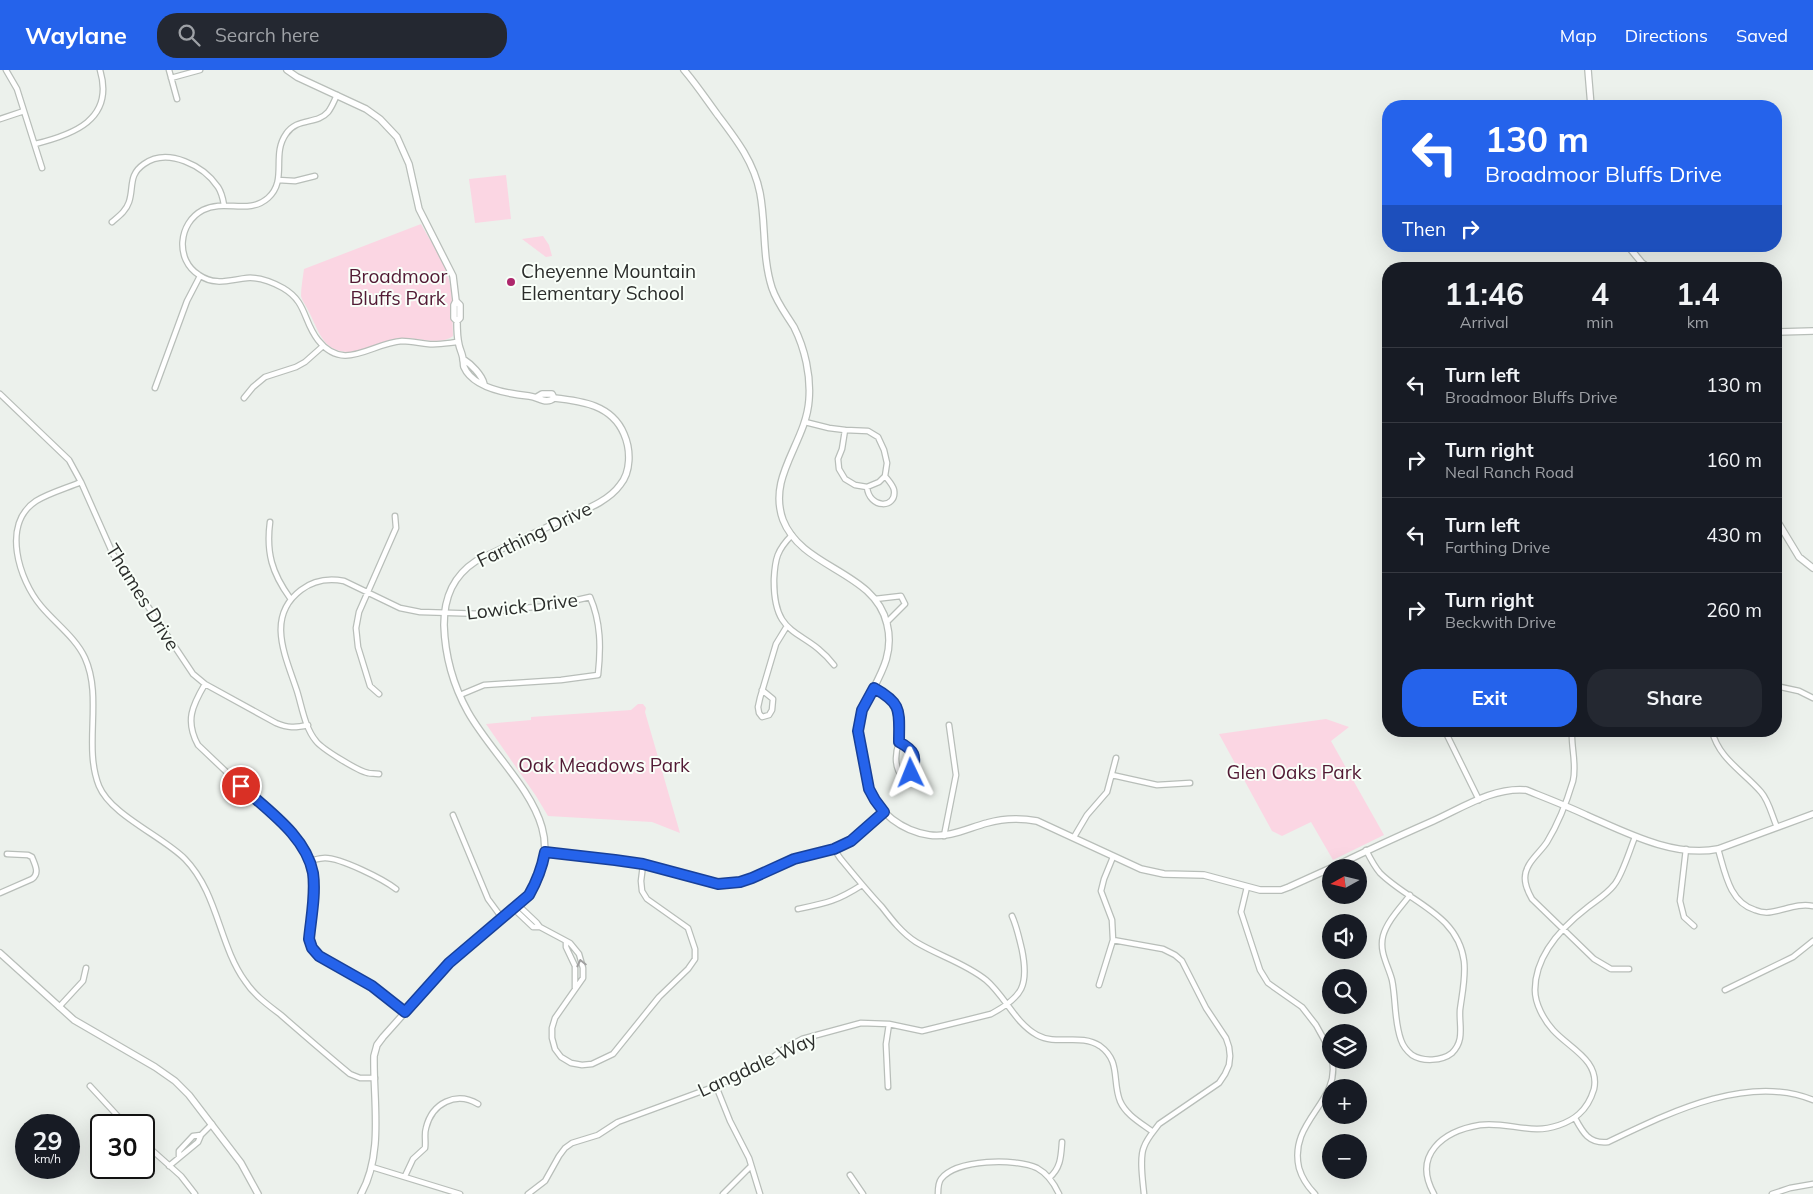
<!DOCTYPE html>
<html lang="en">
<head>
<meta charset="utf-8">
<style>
  :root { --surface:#171b24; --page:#242831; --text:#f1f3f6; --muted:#9ea1a6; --line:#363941; --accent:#2563eb }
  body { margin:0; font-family:Mulish,sans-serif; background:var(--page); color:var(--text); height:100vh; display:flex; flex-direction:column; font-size:19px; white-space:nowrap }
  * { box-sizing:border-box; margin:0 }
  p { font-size:16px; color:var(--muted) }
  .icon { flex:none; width:28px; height:28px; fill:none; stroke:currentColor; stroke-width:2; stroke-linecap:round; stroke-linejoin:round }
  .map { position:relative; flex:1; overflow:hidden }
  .drawer { position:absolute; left:1382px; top:192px; width:400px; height:475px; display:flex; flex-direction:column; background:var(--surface); border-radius:20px; box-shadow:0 5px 20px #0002 }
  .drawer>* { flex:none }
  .hud { position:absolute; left:1382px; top:30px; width:400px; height:152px; border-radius:20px; box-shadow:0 5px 20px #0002; background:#2563eb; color:#fff; overflow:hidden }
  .needle { width:32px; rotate:262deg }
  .tools { position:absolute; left:1322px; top:789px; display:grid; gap:10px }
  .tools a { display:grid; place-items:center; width:45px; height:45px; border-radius:50%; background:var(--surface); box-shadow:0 5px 20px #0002; font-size:25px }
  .speed { position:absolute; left:15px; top:1044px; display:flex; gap:10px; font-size:25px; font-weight:700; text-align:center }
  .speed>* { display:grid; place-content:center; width:65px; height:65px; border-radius:50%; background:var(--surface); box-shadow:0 5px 20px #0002; line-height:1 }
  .speed small { font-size:12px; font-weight:400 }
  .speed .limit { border:2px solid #111; border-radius:8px; background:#fff; color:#111 }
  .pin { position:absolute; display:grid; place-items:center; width:42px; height:42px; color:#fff; margin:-21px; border:2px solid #fff; border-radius:50%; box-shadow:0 1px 5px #0007 }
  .me { position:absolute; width:55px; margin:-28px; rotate:358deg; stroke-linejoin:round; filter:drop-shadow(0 0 4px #0008) }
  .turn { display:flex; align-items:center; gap:18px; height:105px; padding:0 20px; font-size:22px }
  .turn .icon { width:65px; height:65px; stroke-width:2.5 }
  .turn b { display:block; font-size:35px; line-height:42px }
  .then { display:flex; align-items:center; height:48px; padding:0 20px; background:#0003; gap:10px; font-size:19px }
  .eta { display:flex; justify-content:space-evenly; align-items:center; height:85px; text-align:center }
  .eta b { font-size:30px; font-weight:700; line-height:35px }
  .cta { display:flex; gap:10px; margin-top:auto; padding:10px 20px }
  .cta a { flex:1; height:58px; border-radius:20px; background:var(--accent); color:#fff; font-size:20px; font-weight:700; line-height:58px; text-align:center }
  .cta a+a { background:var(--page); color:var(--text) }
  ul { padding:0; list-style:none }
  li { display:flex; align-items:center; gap:15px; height:75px; padding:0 20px; border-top:1px solid var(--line) }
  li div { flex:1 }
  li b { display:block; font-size:19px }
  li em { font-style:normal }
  header { display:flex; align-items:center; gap:30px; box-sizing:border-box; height:70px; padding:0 25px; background:var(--accent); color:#fff }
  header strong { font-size:24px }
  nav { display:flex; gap:28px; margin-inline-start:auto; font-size:18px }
  .search { width:350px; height:45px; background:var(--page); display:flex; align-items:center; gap:12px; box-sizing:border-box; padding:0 18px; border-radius:20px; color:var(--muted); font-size:19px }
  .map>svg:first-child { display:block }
  .green { fill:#fbd6e3 }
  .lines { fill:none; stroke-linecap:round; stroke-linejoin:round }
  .minor-casing { stroke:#b8beb9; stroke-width:7 }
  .tertiary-casing { stroke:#b8beb9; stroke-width:8 }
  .minor { stroke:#fff; stroke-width:4.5 }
  .tertiary { stroke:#fff; stroke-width:5.5 }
  .oneway { stroke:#a0a0a0 }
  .route-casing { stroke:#184099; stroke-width:12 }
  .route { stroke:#2563eb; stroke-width:9 }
  .poi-dot { fill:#ae276c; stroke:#f9fff9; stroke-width:2 }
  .labels { text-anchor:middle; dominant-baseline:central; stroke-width:4; stroke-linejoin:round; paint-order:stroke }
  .poi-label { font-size:19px; fill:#2b2d2b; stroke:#f9fff9; text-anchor:start }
  .park-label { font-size:19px; fill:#521a34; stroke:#f9fff9 }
  .street-label { font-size:19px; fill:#2b2d2b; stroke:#f9fff9 }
</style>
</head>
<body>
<header>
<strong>Waylane</strong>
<div class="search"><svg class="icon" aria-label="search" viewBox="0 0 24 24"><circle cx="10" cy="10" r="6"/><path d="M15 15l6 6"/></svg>Search here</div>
<nav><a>Map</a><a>Directions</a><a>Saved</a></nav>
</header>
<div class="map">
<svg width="1813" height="1124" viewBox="0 0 1813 1124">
  <rect width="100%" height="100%" fill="#ecf1ec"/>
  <!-- green -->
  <path class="green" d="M506,105L511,149L475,153L469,109Z
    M421,154C429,169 441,186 447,203C454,222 452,246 453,266C441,276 417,267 403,268C384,269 368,281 351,282C322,283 319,260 308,240C306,235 302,231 301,226C301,217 303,207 304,199Z
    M543,166L549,175L552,186L546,187L522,169Z
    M638,634H643L646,638L645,642L680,763L652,752L548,746L536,726L486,654L531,650V647L631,640Z
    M1326,649L1349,657L1331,671L1384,765L1333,790L1311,752L1282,766L1272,761L1219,664Z"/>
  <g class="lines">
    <!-- minor casing -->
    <g class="minor-casing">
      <path id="minor" d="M6,0L17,19L42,98
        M169,0L177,29
        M171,8L200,0
        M337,25C334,31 332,37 328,42C317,55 297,47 286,64C271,85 288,110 268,128C249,145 225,129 203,140C178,153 175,190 199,205C215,216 229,210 247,208C259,207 272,212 283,218C307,232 303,251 318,270C344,303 371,273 402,271C411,271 419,273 428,274C438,275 448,273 458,272
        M0,49L24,41
        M35,74C72,65 115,50 100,0
        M278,110L295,111L315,106
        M112,152C119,146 126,141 129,132C134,117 128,105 144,94C168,77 204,96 218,117C222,123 223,129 224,135
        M155,318L187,231L200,206
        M0,324L69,390L81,412L113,484L193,604L205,614L276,653C288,658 295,658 308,655
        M244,328L253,317L265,307L296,297L305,292L323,276
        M805,352L829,358L845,360
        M845,360L868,361L878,367L884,380L887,393L885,406L879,412L867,417L855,415L845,409L839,399L838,389L842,379Z
        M81,412C67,418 49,423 36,431C1,454 19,510 41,536C55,553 76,568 85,588C103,628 83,676 99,716C111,745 162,766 185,789C218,823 219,875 245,911C254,925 268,935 281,945C304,965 327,985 350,1004L360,1008H375
        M867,417C869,439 897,439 894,420C893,415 888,410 885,406
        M270,452C266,483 272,503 290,528
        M792,465C777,480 775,489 774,509C773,571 805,557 834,595
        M875,529L901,526L905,534L887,552
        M205,614C192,636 185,651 198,675L299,771C319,805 312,831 309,869L312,878L319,886L372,916L405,942
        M1776,616L1799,621L1813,628
        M873,618C903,634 899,641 899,673
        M762,620L773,629L772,640L769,645L762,647L759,643L758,637L760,628L776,574L787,556
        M379,624L370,616L358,577L356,558L359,542L396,458L395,446
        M1388,647H1389
        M1445,661L1479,730
        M1572,661C1571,678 1577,694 1573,711C1567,731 1558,754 1547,772C1540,783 1525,793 1525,808C1525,816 1528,822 1532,829L1594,889L1611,899H1629
        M1712,661C1719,689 1743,701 1761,722C1769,731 1772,746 1777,757
        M899,673C914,680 918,686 911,703L903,707C894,699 895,683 899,673Z
        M379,704C375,703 371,704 368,703C358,701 322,679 316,671C305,658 302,637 297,621C286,587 265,547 301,520C314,510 328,508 344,511L400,538L420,542L485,544L509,539L550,536L590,527C601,552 601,578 598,605L561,610L484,615L460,625
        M1112,705L1157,715L1190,713
        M453,745L488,829L502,848
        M944,766L956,705L949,655
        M1074,767L1087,745L1107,722L1116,688
        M834,779L840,788C854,805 867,821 882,837C892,850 902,863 916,872C939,886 965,893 986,910C1005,926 1015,953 1037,965C1057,976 1080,963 1100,976C1121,991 1112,1011 1120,1031C1126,1045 1141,1053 1153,1062
        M1686,779L1680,831L1684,847L1694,856
        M1718,779C1725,802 1729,832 1755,840C1760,842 1766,843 1771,842C1785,840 1798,833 1813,836
        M1366,780C1370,788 1374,796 1380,803C1409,832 1458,844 1464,891C1466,907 1462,924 1460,940C1459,956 1465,970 1452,983C1442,991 1423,992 1412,985C1407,981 1403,976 1401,970C1394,951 1396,929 1392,910C1388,895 1379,882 1383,866C1387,851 1401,837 1410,825
        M545,782L615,789L643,795L718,814L740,812L752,809L794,789L834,779L851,771L885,742
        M309,791C314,790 320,788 325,788C341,788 383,809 396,819
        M1247,817L1241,842L1260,900L1268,913L1302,937L1316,955L1326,973L1331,988
        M0,823L32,809C40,803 35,795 32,787L28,785L7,784
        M518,835L537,853L540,857
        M514,839L533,857H540L570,873L579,884L583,898V908L555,948L552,958V968L555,979L561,987L571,993L582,995L592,994L613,984L659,927L688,899L695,889V879L688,858L647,829L642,821L641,811L643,795
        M798,839C827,833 837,831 862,815
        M1113,870L1163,879L1175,885L1182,891L1206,938L1226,968L1229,977L1230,986L1229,995L1225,1004L1219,1013L1159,1054C1154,1061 1147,1068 1144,1077C1139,1088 1143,1112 1144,1124
        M566,872V877L575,896V918
        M1099,915L1113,870L1112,850L1101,821L1104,809L1113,787
        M1725,920L1793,887L1813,871
        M59,937L83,911L86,898
        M90,1016L126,1055
        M716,1016L730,1051L749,1088L760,1124
        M888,1017L886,974L889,954
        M1575,1048C1583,1063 1589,1074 1608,1072C1667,1044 1747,1003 1813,1030
        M144,1073L181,1106L195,1124
        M179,1087V1081L193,1066L201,1065
        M169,1096L198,1072L201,1065L212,1054
        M372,1097L460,1124
        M850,1105L863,1124
        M405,1106L413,1089L425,1078C426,1071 424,1064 426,1058C432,1033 456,1021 478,1034
        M1049,1108C1061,1098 1061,1086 1062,1072
        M528,1124L545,1111L559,1086L565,1078L572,1073L598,1065L618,1052L716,1016L768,991L785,978L802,969L861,953L889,954L922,961L991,944C1023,927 1029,915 1022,880C1019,868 1017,857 1012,846
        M723,1124L751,1096
        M938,1124C938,1119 938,1113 941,1109C956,1089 1016,1088 1037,1098C1048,1104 1054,1113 1059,1124
        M1315,1124C1307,1116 1302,1108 1299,1098C1288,1051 1341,1032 1332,990
        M1434,1124C1412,1085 1443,1061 1480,1055C1499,1052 1518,1059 1537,1059C1550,1059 1568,1054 1579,1044C1587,1037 1591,1029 1594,1019C1600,990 1569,978 1553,960C1544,950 1535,934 1535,920C1535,885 1562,857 1588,837C1597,830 1607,824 1614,815C1622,806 1630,779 1635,767
        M1772,1124L1790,1118L1813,1114"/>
    </g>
    <!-- tertiary casing -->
    <g class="tertiary-casing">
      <path id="tertiary" d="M287,0L297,7L366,39L380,49L397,67L409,94L419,139L453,206L456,231L460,235V248L457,251
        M684,0C696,14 706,29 717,44C736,69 754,92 760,123C766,154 762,187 772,218C777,233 786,244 794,257C805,279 811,306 809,330C806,373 767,406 783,450C802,499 875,501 887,554C894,582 882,602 870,625C866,632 861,640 859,648C857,661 860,675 862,688C864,698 866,708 869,717C877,743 903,761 929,765C950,768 968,758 987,753C1004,748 1021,748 1037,751L1141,799L1164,804L1204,805L1260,820H1281L1289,817L1331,798
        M1588,0L1591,36
        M1628,176L1642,193L1651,199
        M456,231L454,235V248L457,251C457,259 457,267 459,275C460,280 463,285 463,290C464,294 463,293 464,297C473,318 509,324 529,326C539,327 546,335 554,328
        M1776,262L1813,261
        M463,289C471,294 482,305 484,314
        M1776,449L1799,487L1813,498
        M1332,798C1365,781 1399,766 1433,751C1462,738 1493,717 1526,720C1546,728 1567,736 1586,745C1625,762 1674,788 1718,779L1813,744
        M0,883L74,950L155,997L175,1011L189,1025L241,1093L258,1124
        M361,1124C384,1083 373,1030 374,986L377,975L383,967L449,893L518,835C588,762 503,704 468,642C453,615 445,586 444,555C444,527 453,506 476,491C505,477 533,464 562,450C581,441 607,433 620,415C631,402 631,380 624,364C612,335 582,331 554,328L552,324H542L537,327"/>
    </g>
    <!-- minor -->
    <use href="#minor" class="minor"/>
    <!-- tertiary -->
    <use href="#tertiary" class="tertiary"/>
  </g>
  <!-- one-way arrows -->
  <defs><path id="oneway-chevron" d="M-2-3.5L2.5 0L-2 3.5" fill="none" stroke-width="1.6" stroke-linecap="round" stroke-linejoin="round" transform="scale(1.25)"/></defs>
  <use class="oneway" href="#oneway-chevron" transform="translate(581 893) rotate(-103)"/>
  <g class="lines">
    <!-- route casing -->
    <g class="route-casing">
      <path id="route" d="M241,716C267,740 306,766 313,803C316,824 311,848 309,869L312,878L319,886L372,916L405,942L449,893L529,825C537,811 542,798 545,782L615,790L643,794L718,814L740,812L752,808L794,789L834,779L851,771L884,742L875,730L869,719L858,661L862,640L874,618C903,634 899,641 899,672C914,680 918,686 911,703"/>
    </g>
    <!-- route -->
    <use href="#route" class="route"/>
  </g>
  <!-- markers -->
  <circle class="poi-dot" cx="511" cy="212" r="5"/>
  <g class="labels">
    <!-- poi labels -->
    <g class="poi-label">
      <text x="521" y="201">Cheyenne Mountain<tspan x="521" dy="22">Elementary School</tspan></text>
    </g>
    <!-- park labels -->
    <g class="park-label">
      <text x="398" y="206">Broadmoor<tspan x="398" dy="22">Bluffs Park</tspan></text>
      <text x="604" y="695">Oak Meadows Park</text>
      <text x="1294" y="702">Glen Oaks Park</text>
    </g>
    <!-- street labels -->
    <g class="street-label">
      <text transform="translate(534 464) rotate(-26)">Farthing Drive</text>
      <text transform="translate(143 527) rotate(58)">Thames Drive</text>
      <text transform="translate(522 536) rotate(-7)">Lowick Drive</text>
      <text transform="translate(757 994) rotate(-25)">Langdale Way</text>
    </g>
  </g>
</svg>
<div class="tools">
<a><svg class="needle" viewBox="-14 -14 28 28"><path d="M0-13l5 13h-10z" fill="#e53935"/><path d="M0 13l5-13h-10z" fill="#9ea1a6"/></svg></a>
<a><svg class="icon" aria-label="sound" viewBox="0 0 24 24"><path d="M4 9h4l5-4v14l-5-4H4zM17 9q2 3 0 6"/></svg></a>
<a><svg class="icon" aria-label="search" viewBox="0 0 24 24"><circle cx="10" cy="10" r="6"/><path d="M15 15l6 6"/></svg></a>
<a><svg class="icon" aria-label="layers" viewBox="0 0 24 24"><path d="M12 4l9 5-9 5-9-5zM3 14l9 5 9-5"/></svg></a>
<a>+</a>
<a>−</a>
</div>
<div class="speed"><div>29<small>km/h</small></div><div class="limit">30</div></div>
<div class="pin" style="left:241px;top:716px;background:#d93025"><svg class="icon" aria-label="arrive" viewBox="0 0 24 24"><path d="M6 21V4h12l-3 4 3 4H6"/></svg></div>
<svg class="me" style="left:911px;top:703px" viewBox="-20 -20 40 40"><path d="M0-17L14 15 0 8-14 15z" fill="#2563eb" stroke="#fff" stroke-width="4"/></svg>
<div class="hud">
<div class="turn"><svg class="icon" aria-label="left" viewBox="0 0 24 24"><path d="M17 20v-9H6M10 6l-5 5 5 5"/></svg><div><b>130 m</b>Broadmoor Bluffs Drive</div></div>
<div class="then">Then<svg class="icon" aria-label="right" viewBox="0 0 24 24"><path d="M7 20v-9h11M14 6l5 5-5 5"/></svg></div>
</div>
<section class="drawer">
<div class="eta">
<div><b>11:46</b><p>Arrival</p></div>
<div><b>4</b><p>min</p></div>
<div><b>1.4</b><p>km</p></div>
</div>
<ul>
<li><svg class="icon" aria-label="left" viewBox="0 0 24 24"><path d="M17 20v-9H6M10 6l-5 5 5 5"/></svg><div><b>Turn left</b><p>Broadmoor Bluffs Drive</p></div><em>130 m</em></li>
<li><svg class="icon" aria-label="right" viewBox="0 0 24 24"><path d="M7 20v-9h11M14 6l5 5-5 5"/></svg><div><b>Turn right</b><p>Neal Ranch Road</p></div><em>160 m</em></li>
<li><svg class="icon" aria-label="left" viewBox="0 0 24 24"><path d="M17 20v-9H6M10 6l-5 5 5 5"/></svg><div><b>Turn left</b><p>Farthing Drive</p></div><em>430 m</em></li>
<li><svg class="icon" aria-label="right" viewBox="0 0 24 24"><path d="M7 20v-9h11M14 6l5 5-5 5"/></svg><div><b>Turn right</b><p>Beckwith Drive</p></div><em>260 m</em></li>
</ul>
<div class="cta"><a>Exit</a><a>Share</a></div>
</section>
</div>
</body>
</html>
